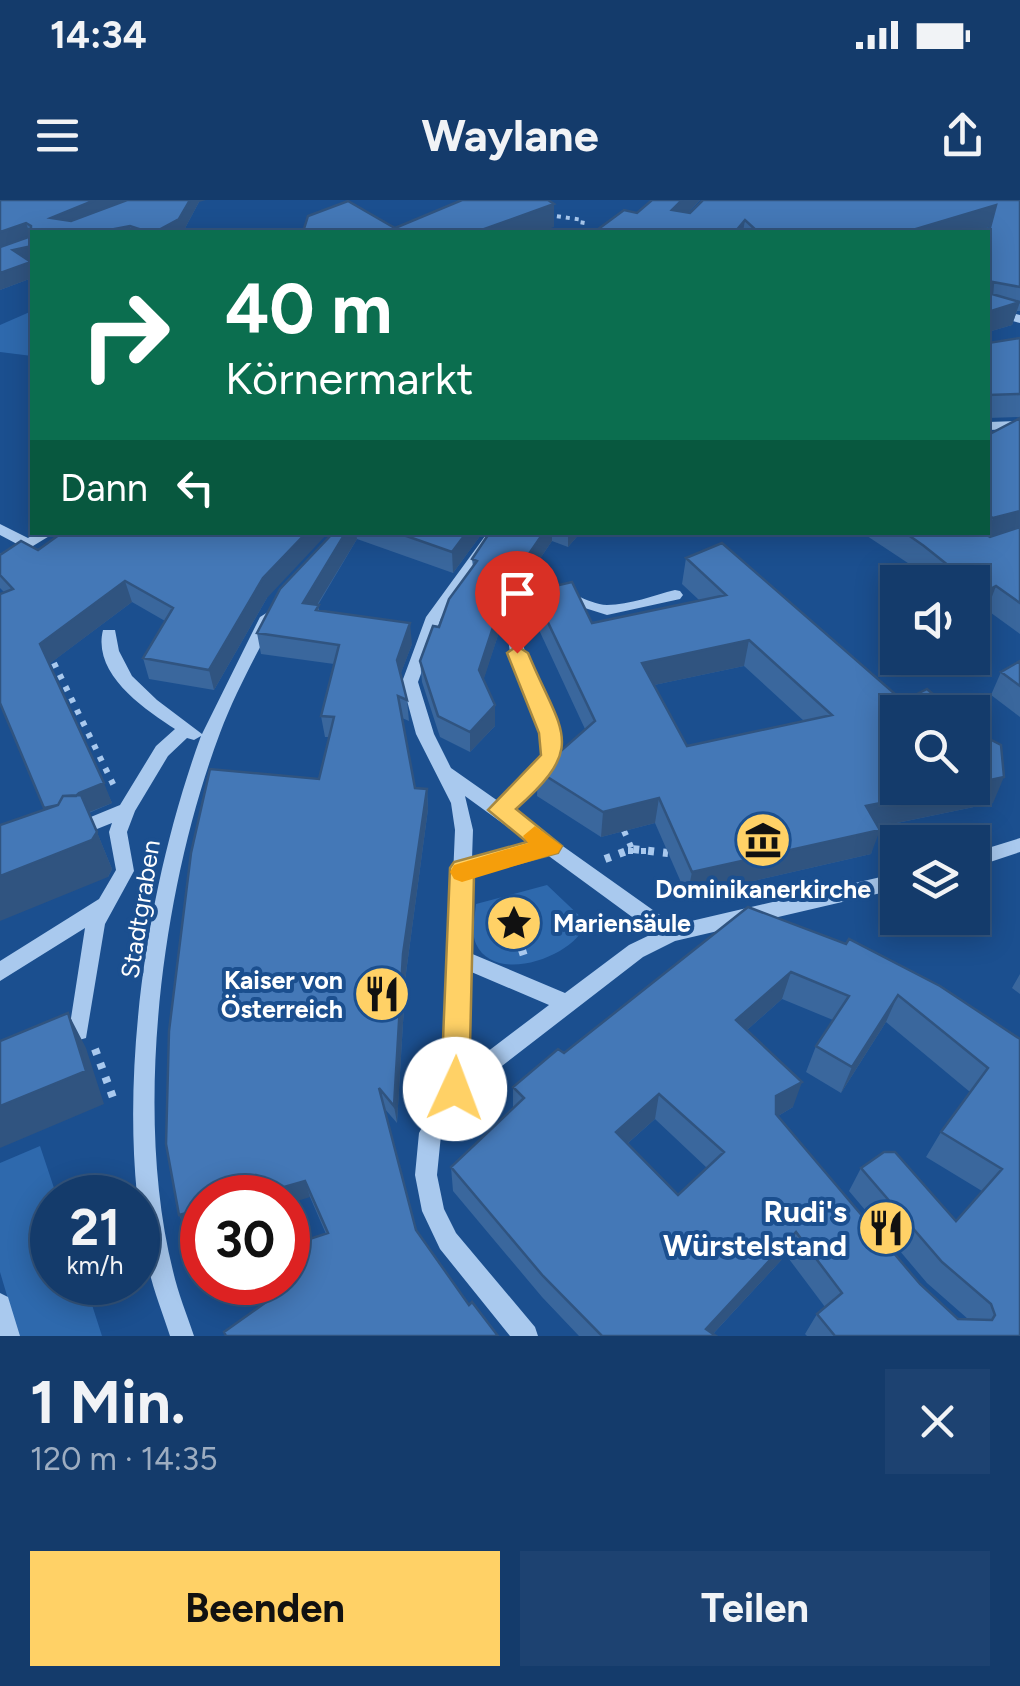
<!DOCTYPE html>
<html lang="de">
<head>
<meta charset="utf-8">
<style>
  :root { --surface:#143b6b; --page:#1d4271; --text:#f1f3f6; --muted:#9dadc1; --line:#33557e; --accent:#ffd166 }
  body { margin:0; font-family:Figtree,sans-serif; background:var(--page); color:var(--text); height:100vh; display:flex; flex-direction:column; font-size:38px; white-space:nowrap }
  * { box-sizing:border-box; margin:0 }
  p { font-size:32px; color:var(--muted) }
  .icon { flex:none; width:55px; height:55px; fill:none; stroke:currentColor; stroke-width:2; stroke-linecap:round; stroke-linejoin:round }
  .map { position:relative; height:1136px; overflow:hidden }
  .side { display:flex; flex-direction:column; background:var(--surface); flex:1 }
  .side>* { flex:none }
  .hud { position:absolute; left:30px; top:30px; width:960px; height:305px; border-radius:0px; box-shadow:0 5px 25px #0003,0 0 0 2px var(--line); background:#0b6e4f; color:#fff; overflow:hidden }
  .buttons { position:absolute; left:880px; top:365px; display:grid; gap:20px }
  .buttons a { display:grid; place-items:center; width:110px; height:110px; border-radius:0px; background:var(--surface); box-shadow:0 5px 25px #0003,0 0 0 2px var(--line); font-size:50px }
  .speed { position:absolute; left:30px; top:975px; display:flex; gap:20px; font-size:50px; font-weight:700; text-align:center }
  .speed>* { display:grid; place-content:center; width:130px; height:130px; border-radius:50%; background:var(--surface); box-shadow:0 5px 25px #0003,0 0 0 2px var(--line); line-height:1 }
  .speed small { font-size:25px; font-weight:400 }
  .speed .limit { border:15px solid #d22; background:#fff; color:#111 }
  .pin { position:absolute; display:grid; place-items:center; width:85px; height:85px; color:#fff; margin:-102px -42px; border-radius:50% 50% 50% 0; rotate:-45deg; box-shadow:0 0 10px #0007 }
  .pin .icon { rotate:45deg }
  .me { position:absolute; width:110px; margin:-55px; rotate:2deg; stroke-linejoin:round; filter:drop-shadow(0 0 8px #0008) }
  .turn { display:flex; align-items:center; gap:35px; height:210px; padding:0 30px; font-size:45px }
  .turn .icon { width:130px; height:130px; stroke-width:2.5 }
  .turn b { display:block; font-size:70px; line-height:85px }
  .then { display:flex; align-items:center; height:95px; padding:0 30px; background:#0003; gap:20px; font-size:38px }
  .round { display:grid; place-items:center; flex:none; width:105px; height:105px; border-radius:0px; background:var(--page) }
  .headline { display:flex; align-items:center; justify-content:space-between; height:170px; padding:0 30px }
  h1 { font-size:60px; font-weight:700; line-height:75px }
  .action { display:flex; gap:20px; margin-top:auto; padding:20px 30px }
  .action a { flex:1; height:115px; border-radius:0px; background:var(--accent); color:#111; font-size:40px; font-weight:700; line-height:115px; text-align:center }
  .action a+a { background:var(--page); color:var(--text) }
  .status { display:flex; justify-content:space-between; align-items:center; height:70px; padding:0 50px; background:var(--surface); direction:ltr }
  .status svg { height:28px; fill:currentColor }
  header { display:flex; justify-content:space-between; align-items:center; height:130px; padding:0 30px; background:var(--surface); font-size:45px; font-weight:700 }
  .map>svg:first-child { display:block }
  .green { fill:#2e69ad }
  .lines { fill:none; stroke-linecap:round; stroke-linejoin:round }
  .path-far2 { stroke:#a9c9ee; stroke-width:4; stroke-dasharray:4 5; stroke-linecap:butt }
  .path-far1 { stroke:#a9c9ee; stroke-width:6; stroke-dasharray:5 8; stroke-linecap:butt }
  .path { stroke:#a9c9ee; stroke-width:8; stroke-dasharray:6 9; stroke-linecap:butt }
  .minor { fill:#a9c9ee; fill-rule:evenodd }
  .wall { fill:#3a679d; fill-rule:evenodd }
  .shaded-wall { fill:#305480 }
  .building { fill:#4478b7; stroke:#305480; stroke-width:2.5; fill-rule:evenodd }
  .route { fill:#ffd166; stroke:#a68842; stroke-width:2.5 }
  .slow { fill:#f59e0b }
  .labels { text-anchor:middle; dominant-baseline:central; stroke-width:8; stroke-linejoin:round; paint-order:stroke }
  .poi-label { font-size:25px; font-weight:bold; fill:#fff; stroke:#1b4f8f }
  .street-label { font-size:25px; fill:#fff; stroke:#1b4f8f }
  .near-poi-label { font-size:30px; font-weight:bold; fill:#fff; stroke:#1b4f8f; text-anchor:end }
</style>
</head>
<body>
<div class="status"><b>14:34</b><svg viewBox="0 0 49 12"><path d="M0 12V9h3v3zM5 12V6h3v6zM10 12V3h3v9zM15 12V0h3v12zM26 1h20v11H26zM47 4h2v5h-2z"/></svg></div>
<header><svg class="icon" aria-label="menu" viewBox="0 0 24 24"><path d="M4 6h16M4 12h16M4 18h16"/></svg>Waylane<svg class="icon" aria-label="share" viewBox="0 0 24 24"><path d="M12 15V3M7 8l5-5 5 5M5 13v7h14v-7"/></svg></header>
<div class="map">
<svg width="1020" height="1136" viewBox="0 0 1020 1136">
  <rect width="100%" height="100%" fill="#1b4f8f"/>
  <!-- green -->
  <path class="green" d="M32,111V156L0,152V125Z
    M547,685L586,722C579,754 496,787 476,744C471,733 475,716 476,704Z
    M40,946L57,997L52,998V1082L85,1083L102,1136H19L0,1072V963Z"/>
  <g class="lines">
    <!-- path-far2 -->
    <path class="path-far2" d="M548,15L583,20L581,32"/>
    <!-- path-far1 -->
    <path class="path-far1" d="M54,463L114,586
      M624,631L632,649
      M628,651H647"/>
    <!-- path -->
    <path class="path" d="M605,659L632,649L668,653
      M517,735L525,759
      M95,849L115,903"/>
    <!-- minor -->
    <path class="minor" d="M988,107L1020,115V123L988,114Z
      M1020,221V229L988,230V222Z
      M0,324L28,338L37,332H56L0,366V354L17,344L0,335Z
      M488,332H503L441,418L418,482L434,534L451,568L498,601C512,590 529,580 539,565C571,516 473,462 523,400C549,368 578,404 607,405C630,405 654,395 675,390L680,391L683,395L680,399L607,415L550,397C539,401 533,408 528,418C505,469 575,509 559,559C552,582 530,596 512,610L674,725L898,673V689L675,741L643,757L463,896L441,935L437,975L444,1009L456,1033L535,1127L538,1136H510L440,1049L422,1011L415,975L419,933L444,887L455,630L451,603L416,534L402,482L426,417ZM465,596L531,644L472,659L473,630ZM546,654L654,733L629,745L565,793L470,753L472,674ZM469,771L549,805L466,868Z
      M268,412L276,417C256,455 235,493 220,533C162,687 133,911 173,1071C178,1093 187,1115 194,1136H170C163,1114 154,1092 149,1070C112,907 144,692 201,536L194,540L187,538L168,556L135,611L127,632L134,671L105,724L86,838L79,840L72,838L69,831L85,728L0,781V761L99,699L116,670L109,632L112,623L87,633L81,631L78,626L81,621L120,605L156,546L175,529C144,509 92,474 103,430H115L119,451L132,476L157,500L202,534L260,417Z
      M1020,638V652L972,668V653Z
      M0,1093L8,1097L20,1136H0Z"/>
  </g>
  <!-- wall -->
  <path class="wall" d="M0,0L199,2L183,32H32V62H31L32,78L0,90Z
    M652,0H700L688,13L1020,0V111H1017L1012,125L988,132L990,27L972,32H597V30L637,13Z
    M1020,138V217L988,218V143Z
    M1020,218V434L987,410L974,417L972,416V382H932L917,369L861,332H988V235Z
    M334,332H483L453,373L357,339L318,405L319,410L412,444L400,475L407,500L409,521L402,518L415,588L427,589L428,609L406,773L397,923L384,908L416,1030L469,1105L498,1136L269,1100L326,1034L310,997L202,998V1027L187,1031L179,1015L319,579L329,537H325L321,516L334,464L261,454L257,433Z
    M490,332H581L568,347L552,341L520,388L516,380L503,409V420L483,480L495,505V526L470,552L440,537L422,482L420,461L473,367L472,359Z
    M38,350L267,398L214,490L149,479L143,458L165,421L132,402L49,464L112,603L89,613L112,669L108,677L44,610L4,392L0,388V355Z
    M686,358L993,603L878,627L871,654L687,696L655,623L601,637L537,596L538,571L585,529L533,417V391L592,423L699,400L682,384ZM744,466L804,521L687,546L654,485Z
    M1020,461V517L991,495L1001,472Z
    M748,707L1020,839V1136H807L805,1134L817,1114L825,1107L786,1055L713,1134L716,1136H579L542,1097L453,991L451,967L513,909V887L564,853ZM782,799L833,820L816,846L806,872L841,893L886,822L970,892L941,932L926,957L982,991L956,1021L861,968L849,991L927,1083L968,1119H958L920,1084L778,916L793,907L747,830ZM655,919L707,968L678,995L627,944Z
    M1020,774V794L1012,788Z"/>
  <!-- shaded-wall -->
  <path class="shaded-wall" d="M95,0H132L55,32L51,18Z
    M190,0H206L199,2L183,32H155Z
    M682,0H700L670,32L672,10Z
    M554,4V27L540,32H476Z
    M996,5L990,27L972,32H906Z
    M745,20L743,32H735Z
    M26,23L31,37L0,48V32Z
    M130,26L131,32H99Z
    M32,46V62H31L32,78L0,90V73L13,50Z
    M1020,102L1012,125L988,132V112Z
    M1020,311V332L984,342L993,318Z
    M307,332H329L267,398L214,490L209,470L263,378Z
    M346,332H356L357,339L306,423L303,403Z
    M467,332H483L453,373L452,352Z
    M544,332H552V341L520,388V367Z
    M568,332H581L568,347Z
    M516,359V380L503,409V420L480,491L479,470L497,401Z
    M125,381L132,402L48,465L40,444Z
    M996,386L987,410L974,417L983,393Z
    M410,423L412,444L398,481L397,460Z
    M749,440L744,466L640,488L642,463Z
    M495,505V526L470,552V532Z
    M1004,577L993,603L858,631L866,606L956,588H972V584Z
    M104,583L112,603L87,613L66,606L79,593Z
    M427,589L428,609L406,773L397,923L394,906L403,754Z
    M659,598L655,623L601,637L603,612Z
    M880,630L871,654L687,696L692,672Z
    M97,632L112,669L108,677L0,721V676Z
    M791,772L782,799L729,846L736,820Z
    M898,795L886,822L841,893L852,867Z
    M68,813L86,848L104,904L0,948V906Z
    M802,882L793,907L768,922L776,896Z
    M659,894L655,919L612,957L616,932Z
    M305,981L310,997L288,1004V998H245Z
    M202,1009V1027L187,1031L179,1015Z
    M796,1032L786,1055L711,1136L706,1129Z"/>
  <!-- building -->
  <path class="building" d="M0,0H95L51,18L71,21L127,0H190L179,19L155,32H148L130,26L99,32H32V46L13,50L31,62L0,73V47L31,36V26L26,23L0,32Z
    M462,0H548L554,4L476,32H478H303L308,16L348,1L395,28Z
    M652,0H682L672,10L690,13L703,0H1020V87L993,82L992,94L1020,102L988,112V35L996,5L906,32H758L745,20L735,32H599L597,30L624,10L637,13Z
    M1020,138V194L988,195V143Z
    M1020,218V311L993,318L988,315V235Z
    M1020,327V403L996,386L983,393L972,385V382H969L924,346L904,332H982L990,337Z
    M63,332H307L263,378L209,470L143,458L173,408L125,381L40,444L104,583L79,593L76,596H63L58,605L44,608L0,503V394L13,389L0,375V355L21,341L38,350Z
    M334,332H346L303,403L319,405L316,410L410,423L397,460L407,500L398,496L415,588L427,589L403,754L394,906L379,888L416,1030L469,1105L472,1102L498,1136H226L224,1132L269,1100L264,1082H288V1046L328,1033L305,981L245,998H202V1009L179,1015L166,944L169,831L191,653L210,569L319,579L334,517L321,516L339,445L257,433L280,389Z
    M395,332H467L452,352Z
    M490,332H544L520,367L516,359L497,401L502,400L479,470L495,505L470,532L438,516L420,461L433,426L439,427L449,399L477,361L472,359Z
    M722,343L903,501L927,489L954,512H898V588H956L866,606L880,630L692,672L659,598L603,612L538,571L595,521L533,391L572,382L592,423L726,395L686,358ZM749,440L832,515L687,546L642,463Z
    M1020,461V486L1001,472Z
    M972,528L980,534L1001,545L1004,577L972,584Z
    M81,595L97,632L92,640L0,676V625L58,605L63,596Z
    M748,707L846,744L849,739L940,786L1020,839V1136H835L817,1114L842,1093L796,1032L706,1129L716,1136H602L543,1076L451,967L524,898L513,887L558,849L564,853ZM791,772L849,796L816,846L852,867L898,795L988,868L941,932L1002,969L956,1021L895,952H884L861,968L942,1062L991,1104L995,1115L992,1120L958,1119L920,1084L776,914V896L802,882L736,820ZM659,894L724,952L678,995L616,932Z
    M68,813L86,871L0,906V841Z"/>
  <!-- route -->
  <path class="route" d="M517,446L528,453C561,533 589,545 516,609L562,646L558,653L474,675L469,889L465,898L455,902L445,898L441,889L450,668L454,662L527,642L488,610L541,555L539,533L507,453Z"/>
  <!-- slow -->
  <path class="slow" d="M535,626L562,646L558,653L462,682L454,679L450,672L454,665L528,643L523,636Z"/>
  <!-- icons -->
  <defs>
    <g id="museum-disc" transform="scale(2.875)"><circle r="9.5" fill="#ffd166" stroke="#1b4f8f"/><path d="M0-6L6-3V-2H-6V-3ZM-5-1h2V3h-2ZM-1-1h2V3h-2ZM3-1h2V3H3ZM-6 4H6V6H-6Z" fill="#111"/></g>
    <g id="sight-disc" transform="scale(2.875)"><circle r="9.5" fill="#ffd166" stroke="#1b4f8f"/><path d="M0-6L1.8-2.2L6-1.7L2.9 1.2L3.7 5.4L0 3.3L-3.7 5.4L-2.9 1.2L-6-1.7L-1.8-2.2Z" fill="#111"/></g>
    <g id="restaurant-disc" transform="scale(2.875)"><circle r="9.5" fill="#ffd166" stroke="#1b4f8f"/><path d="M-5-6h1v4h1v-4h1v4h1v-4h1v5L-1.5 .5V6h-2V.5L-5-1ZM5-6V6H3V1.5H1.5Q1.5-4 5-6Z" fill="#111"/></g>
  </defs>
  <g fill-rule="evenodd">
    <use href="#museum-disc" x="763" y="640"/>
    <use href="#sight-disc" x="514" y="723"/>
    <use href="#restaurant-disc" x="382" y="794"/>
    <use href="#restaurant-disc" x="886" y="1028"/>
  </g>
  <g class="labels">
    <!-- poi labels -->
    <g class="poi-label">
      <text x="763" y="689">Dominikanerkirche</text>
      <text x="553" y="723" text-anchor="start">Mariensäule</text>
      <text x="343" y="780" text-anchor="end">Kaiser von<tspan x="343" dy="29">Österreich</tspan></text>
    </g>
    <!-- street labels -->
    <g class="street-label">
      <text transform="translate(140 709) rotate(-81)">Stadtgraben</text>
    </g>
    <!-- near-poi labels -->
    <g class="near-poi-label">
      <text x="847" y="1011">Rudi's<tspan x="847" dy="34">Würstelstand</tspan></text>
    </g>
  </g>
</svg>
<div class="buttons">
<a><svg class="icon" aria-label="sound" viewBox="0 0 24 24"><path d="M4 9h4l5-4v14l-5-4H4zM17 9q2 3 0 6"/></svg></a>
<a><svg class="icon" aria-label="search" viewBox="0 0 24 24"><circle cx="10" cy="10" r="6"/><path d="M15 15l6 6"/></svg></a>
<a><svg class="icon" aria-label="layers" viewBox="0 0 24 24"><path d="M12 4l9 5-9 5-9-5zM3 14l9 5 9-5"/></svg></a>
</div>
<div class="speed"><div>21<small>km/h</small></div><div class="limit">30</div></div>
<div class="pin" style="left:517px;top:453px;background:#d93025"><svg class="icon" aria-label="arrive" viewBox="0 0 24 24"><path d="M6 21V4h12l-3 4 3 4H6"/></svg></div>
<svg class="me" style="left:455px;top:889px" viewBox="-20 -20 40 40"><circle r="19" fill="#fff"/><path d="M0-13L10 11 0 6-10 11z" fill="#ffd166"/></svg>
<div class="hud">
<div class="turn"><svg class="icon" aria-label="right" viewBox="0 0 24 24"><path d="M7 20v-9h11M14 6l5 5-5 5"/></svg><div><b>40 m</b>Körnermarkt</div></div>
<div class="then">Dann<svg class="icon" aria-label="left" viewBox="0 0 24 24"><path d="M17 20v-9H6M10 6l-5 5 5 5"/></svg></div>
</div>
</div>
<section class="side">
<div class="headline"><div><h1>1 Min.</h1><p>120 m · 14:35</p></div><a class="round"><svg class="icon" aria-label="close" viewBox="0 0 24 24"><path d="M6 6l12 12M18 6L6 18"/></svg></a></div>
<div class="action"><a>Beenden</a><a>Teilen</a></div>
</section>
</body>
</html>
